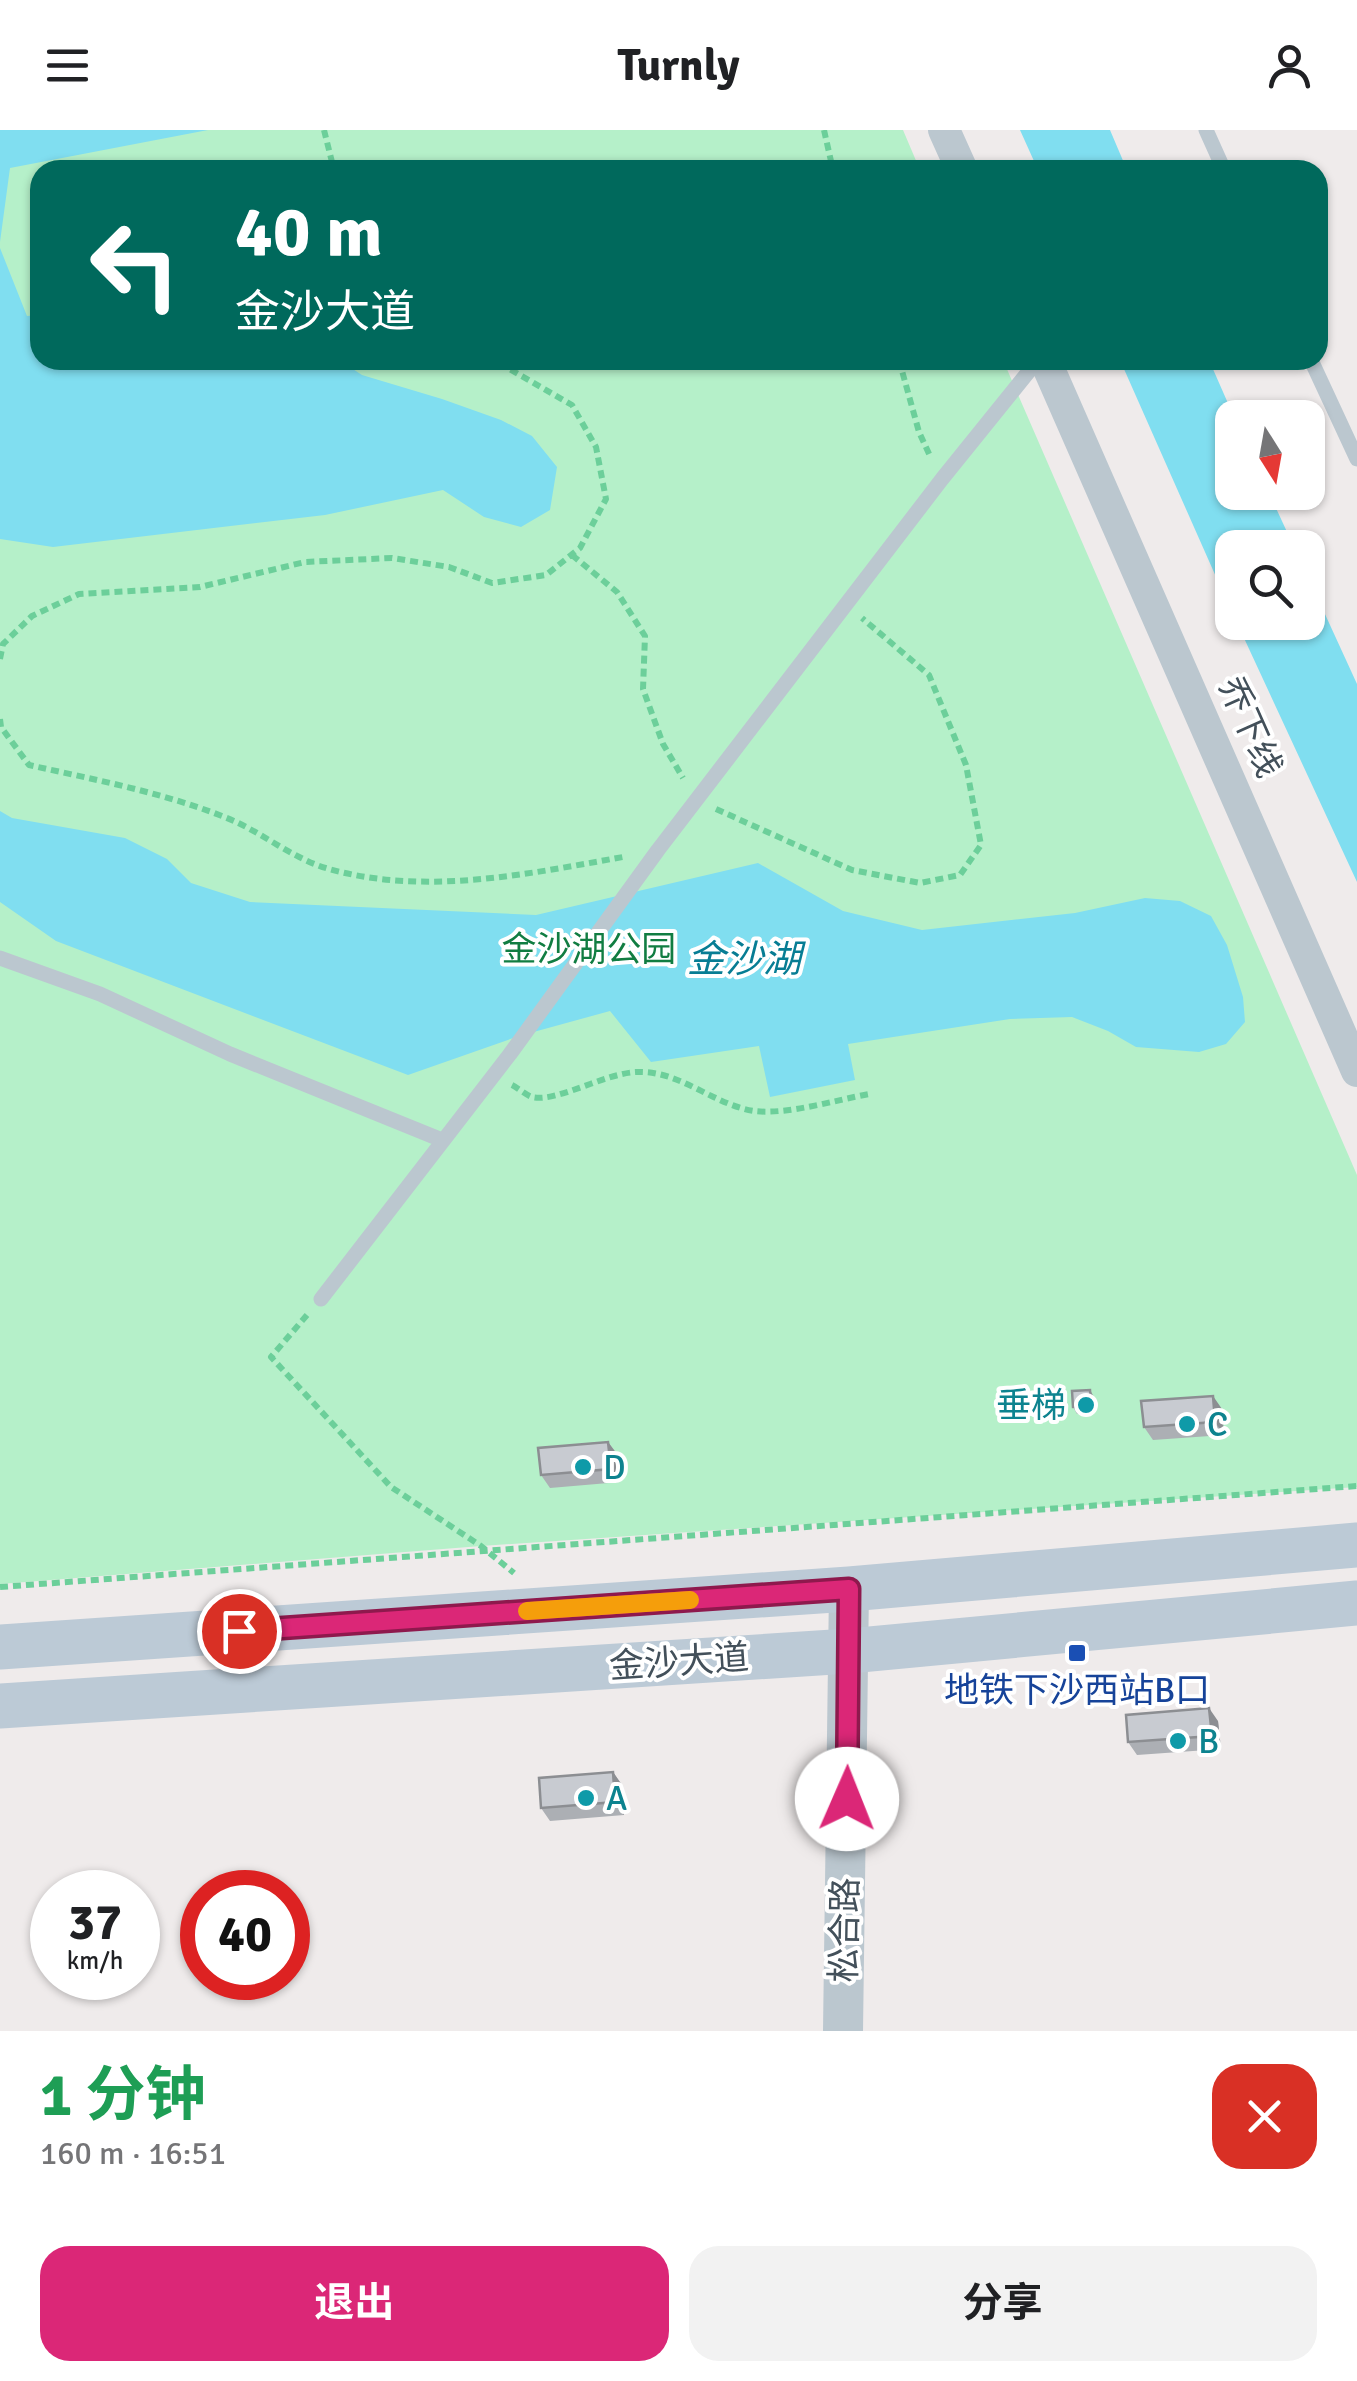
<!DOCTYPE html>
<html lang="zh">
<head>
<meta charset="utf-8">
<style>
  :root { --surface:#fff; --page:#f2f2f2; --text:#202124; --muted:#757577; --accent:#db2777 }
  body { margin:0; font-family:Signika,"Noto Sans SC",sans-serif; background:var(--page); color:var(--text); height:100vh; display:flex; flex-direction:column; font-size:38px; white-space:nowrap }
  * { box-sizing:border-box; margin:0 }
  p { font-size:32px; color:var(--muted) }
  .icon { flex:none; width:55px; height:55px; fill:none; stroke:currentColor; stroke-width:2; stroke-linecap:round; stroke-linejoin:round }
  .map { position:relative; height:1901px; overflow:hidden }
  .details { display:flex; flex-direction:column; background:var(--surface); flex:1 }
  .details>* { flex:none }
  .banner { position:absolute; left:30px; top:30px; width:1298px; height:210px; border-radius:30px; box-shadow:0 2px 8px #0004; background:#00695c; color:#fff; overflow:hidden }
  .needle { width:65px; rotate:169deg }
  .tools { position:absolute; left:1215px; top:270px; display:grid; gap:20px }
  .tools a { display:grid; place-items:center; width:110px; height:110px; border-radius:20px; background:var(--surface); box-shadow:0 2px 8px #0004; font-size:50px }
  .speed { position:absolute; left:30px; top:1740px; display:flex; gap:20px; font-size:50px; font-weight:700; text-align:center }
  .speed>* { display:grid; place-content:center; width:130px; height:130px; border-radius:50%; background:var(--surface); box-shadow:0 2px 8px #0004; line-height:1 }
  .speed small { font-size:25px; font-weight:400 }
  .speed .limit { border:15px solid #d22; background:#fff; color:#111 }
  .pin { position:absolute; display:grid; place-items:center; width:85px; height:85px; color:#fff; margin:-42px; border:5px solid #fff; border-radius:50%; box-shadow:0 2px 10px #0007 }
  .me { position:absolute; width:110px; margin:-55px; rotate:1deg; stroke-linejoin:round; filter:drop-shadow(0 0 8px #0008) }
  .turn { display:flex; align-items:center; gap:35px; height:210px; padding:0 40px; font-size:45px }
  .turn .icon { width:130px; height:130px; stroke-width:2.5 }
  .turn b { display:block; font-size:70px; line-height:85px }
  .round { display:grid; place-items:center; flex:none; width:105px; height:105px; border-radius:30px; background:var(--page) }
  .headline { display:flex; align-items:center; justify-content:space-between; height:170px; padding:0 40px }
  h1 { font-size:60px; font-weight:700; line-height:75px; color:#1e9e55 }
  .cta { display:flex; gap:20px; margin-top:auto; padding:20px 40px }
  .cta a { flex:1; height:115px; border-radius:30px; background:var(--accent); color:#fff; font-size:40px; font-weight:700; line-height:115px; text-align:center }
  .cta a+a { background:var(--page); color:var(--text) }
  header { display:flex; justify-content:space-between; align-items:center; height:130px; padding:0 40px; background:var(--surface); font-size:45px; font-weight:700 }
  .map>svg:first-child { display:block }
  .green { fill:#b5f0c9 }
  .water { fill:#80def0 }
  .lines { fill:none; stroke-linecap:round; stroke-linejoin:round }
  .path { stroke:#6ccf9a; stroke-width:6; stroke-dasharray:8 5; stroke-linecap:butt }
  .service { stroke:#bbc7cf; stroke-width:15 }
  .minor { stroke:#bbc7cf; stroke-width:32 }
  .tertiary { stroke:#bbc7cf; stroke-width:40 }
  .secondary { stroke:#bccad6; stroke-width:45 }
  .wall { fill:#acafb4 }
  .shaded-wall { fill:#8c8e92 }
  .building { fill:#c8cbd1; stroke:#8c8e92; stroke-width:2.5 }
  .route-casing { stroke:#8e194d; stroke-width:25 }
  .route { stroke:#db2777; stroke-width:18 }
  .slow { stroke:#f59e0b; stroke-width:18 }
  .culture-dot { fill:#0f9aa8; stroke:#fff; stroke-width:4 }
  .transit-dot { fill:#1a4fb4; stroke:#fff; stroke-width:4 }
  .labels { text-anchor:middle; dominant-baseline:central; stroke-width:8; stroke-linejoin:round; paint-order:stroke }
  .street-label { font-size:35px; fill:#43505a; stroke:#fff }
  .park-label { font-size:35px; fill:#117d42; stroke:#fff }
  .culture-label { font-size:35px; fill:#0d838f; stroke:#fff; text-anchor:start }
  .transit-label { font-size:35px; fill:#164399; stroke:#fff }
  .water-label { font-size:38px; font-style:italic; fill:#077d94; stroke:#fff }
</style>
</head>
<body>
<header><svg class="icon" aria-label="menu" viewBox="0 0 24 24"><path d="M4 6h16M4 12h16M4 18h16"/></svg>Turnly<svg class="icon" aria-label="person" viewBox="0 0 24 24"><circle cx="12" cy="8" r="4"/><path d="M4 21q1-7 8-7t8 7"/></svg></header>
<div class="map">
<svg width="1357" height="1901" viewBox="0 0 1357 1901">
  <rect width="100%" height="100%" fill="#efebeb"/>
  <!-- green -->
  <path class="green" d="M0,0H903L920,40H40V230H1003L1357,1045V1357L481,1416L0,1454Z"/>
  <!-- water -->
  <path class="water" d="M0,0H208L10,38L0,112Z
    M1020,0H1110L1127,40H1038Z
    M0,118L27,186L40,185V230H339L362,245L442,269L501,290L532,306L557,337L550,380L521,397L484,387L443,360L325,385L53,417L0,409Z
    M1120,230H1209L1234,287L1232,362L1269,363L1294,417L1232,418V483Z
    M1308,447L1357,554V752L1237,493L1308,492Z
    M0,681L12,688L125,708L167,729L191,753L250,772L536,785L758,733L843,781L922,800L1075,783L1145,768L1180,771L1211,786L1227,815L1243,867L1245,892L1226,914L1199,922L1136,917L1108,901L1072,887L1010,889L848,914L855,950L770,967L759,916L651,932L610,881L519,906L408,945L56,811L0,772Z"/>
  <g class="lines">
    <!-- path -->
    <path class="path" d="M324,0L334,40
      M824,0L833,40
      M899,230L919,302L930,326
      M572,425L617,462L645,506L643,559L663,614L683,648
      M0,529L3,514L32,486L79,464L200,457L305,432L392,428L449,437L492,453L546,445L580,418L606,369L596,317L572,275L494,230
      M0,589L1,597L29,635C96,650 171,664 234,691C265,705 296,730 329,739C426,766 527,744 623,727
      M716,679L852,740L920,753L960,745L981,715L966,635L929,545L862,488
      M512,955C518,958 526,965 532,967C556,973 605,943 637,942C679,940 714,975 754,981C787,985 836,970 869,964
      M307,1185L271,1227L391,1357L481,1416L514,1443
      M0,1457L1357,1356"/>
    <!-- service -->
    <path class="service" d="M1206,0L1224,40
      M1311,230L1357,329
      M0,828L100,864L230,924L442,1010
      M321,1169L510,924L658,720L942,349L1038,230"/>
    <!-- minor -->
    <path class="minor" d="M944,0L962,40
      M1045,230L1357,941"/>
    <!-- tertiary -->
    <path class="tertiary" d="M843,1901L849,1459"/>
    <!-- secondary -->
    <path class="secondary" d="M0,1517L849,1459L1357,1415
      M0,1576L849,1521L1357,1473"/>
  </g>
  <!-- wall -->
  <path class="wall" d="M1094,1267L1095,1282L1077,1284L1073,1277Z
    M1222,1279L1224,1305L1153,1310L1144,1297Z
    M608,1312L617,1324L620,1352L550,1358L541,1345Z
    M1218,1591L1221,1619L1137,1625L1128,1612Z
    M613,1642L622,1655L624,1685L550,1691L541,1678Z"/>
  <!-- shaded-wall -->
  <path class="shaded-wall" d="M1090,1260L1094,1267L1095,1282L1091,1276Z
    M1213,1266L1222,1279L1224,1305L1215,1292Z
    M608,1312L617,1324L620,1352L611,1339Z
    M1209,1578L1218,1591L1221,1619L1212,1606Z
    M613,1642L622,1655L624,1685L615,1672Z"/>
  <!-- building -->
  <path class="building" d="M1090,1260L1091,1276L1073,1277L1072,1261Z
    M1213,1266L1215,1292L1144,1297L1141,1271Z
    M608,1312L611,1339L541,1345L538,1318Z
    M1209,1578L1212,1606L1128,1612L1126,1585Z
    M613,1642L615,1672L541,1678L539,1648Z"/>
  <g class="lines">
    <!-- route casing -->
    <g class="route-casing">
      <path id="route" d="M239,1501L849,1459L847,1669"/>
    </g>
    <!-- route -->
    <use href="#route" class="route"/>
    <!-- slow -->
    <path class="slow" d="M527,1481L690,1470"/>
  </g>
  <!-- markers -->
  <g class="culture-dot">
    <circle cx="1086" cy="1275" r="10"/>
    <circle cx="1187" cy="1294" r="10"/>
    <circle cx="583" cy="1337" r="10"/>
    <circle cx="1178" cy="1611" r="10"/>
    <circle cx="586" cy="1668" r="10"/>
  </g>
  <rect class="transit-dot" x="1067" y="1513" width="20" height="20" rx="5"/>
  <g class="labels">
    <!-- street labels -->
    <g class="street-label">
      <text transform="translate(1250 597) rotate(66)">乔下线</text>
      <text transform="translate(679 1532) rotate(-4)">金沙大道</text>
      <text transform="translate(845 1800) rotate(-89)">松合路</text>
    </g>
    <!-- park labels -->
    <g class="park-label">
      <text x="589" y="819">金沙湖公园</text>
    </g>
    <!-- culture labels -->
    <g class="culture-label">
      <text x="1066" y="1275" text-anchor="end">垂梯</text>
      <text x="1207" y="1294">C</text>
      <text x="603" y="1337">D</text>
      <text x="1198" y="1611">B</text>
      <text x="606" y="1668">A</text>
    </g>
    <!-- transit labels -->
    <g class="transit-label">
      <text x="1077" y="1560">地铁下沙西站B口</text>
    </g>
    <!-- water labels -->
    <g class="water-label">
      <text x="744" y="829">金沙湖</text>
    </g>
  </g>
</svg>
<div class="tools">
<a><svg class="needle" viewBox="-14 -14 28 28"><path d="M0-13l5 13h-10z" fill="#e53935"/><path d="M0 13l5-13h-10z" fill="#757577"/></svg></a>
<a><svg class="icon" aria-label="search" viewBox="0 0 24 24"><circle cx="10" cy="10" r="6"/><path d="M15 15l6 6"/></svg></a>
</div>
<div class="speed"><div>37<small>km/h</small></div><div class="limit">40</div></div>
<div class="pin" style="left:239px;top:1501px;background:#d93025"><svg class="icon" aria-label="arrive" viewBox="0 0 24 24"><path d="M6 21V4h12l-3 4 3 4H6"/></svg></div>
<svg class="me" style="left:847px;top:1669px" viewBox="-20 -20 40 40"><circle r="19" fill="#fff"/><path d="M0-13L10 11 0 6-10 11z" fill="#db2777"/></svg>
<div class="banner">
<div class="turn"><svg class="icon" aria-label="left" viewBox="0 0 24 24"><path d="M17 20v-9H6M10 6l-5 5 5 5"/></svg><div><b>40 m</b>金沙大道</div></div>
</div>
</div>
<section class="details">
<div class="headline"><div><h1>1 分钟</h1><p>160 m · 16:51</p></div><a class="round" style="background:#d93025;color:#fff"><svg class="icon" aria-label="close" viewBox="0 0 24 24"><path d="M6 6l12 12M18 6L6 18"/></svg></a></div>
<div class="cta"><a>退出</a><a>分享</a></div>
</section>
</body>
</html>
